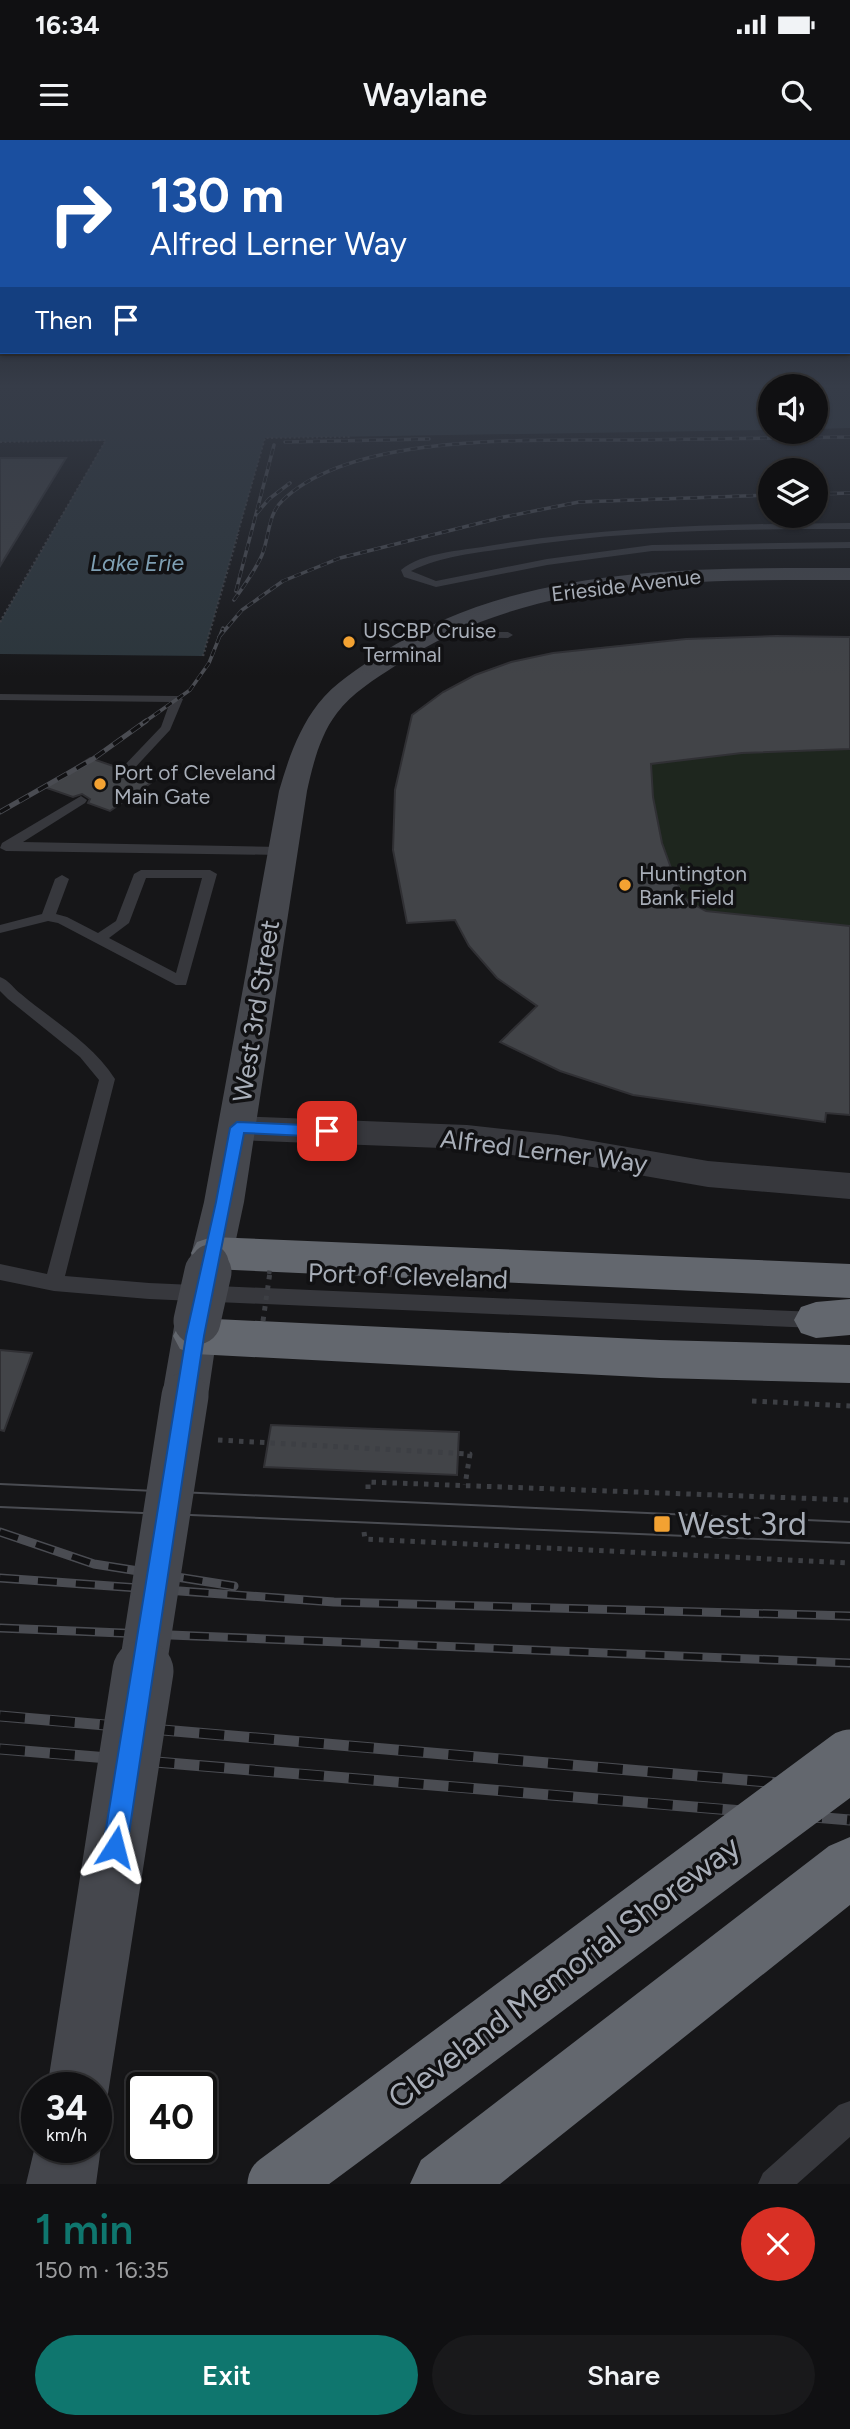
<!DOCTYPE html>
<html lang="en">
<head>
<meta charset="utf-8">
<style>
  :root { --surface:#101012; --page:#19191b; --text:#f1f3f6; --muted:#9c9d9f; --line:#303032; --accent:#0f766e }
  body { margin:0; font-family:Figtree,sans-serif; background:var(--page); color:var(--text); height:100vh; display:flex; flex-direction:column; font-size:26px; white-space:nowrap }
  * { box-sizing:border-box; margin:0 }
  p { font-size:23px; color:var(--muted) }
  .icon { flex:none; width:38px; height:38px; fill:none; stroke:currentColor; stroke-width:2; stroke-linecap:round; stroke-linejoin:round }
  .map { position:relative; height:2044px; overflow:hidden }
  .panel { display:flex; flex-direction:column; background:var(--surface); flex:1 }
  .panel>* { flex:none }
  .guide { position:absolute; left:0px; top:0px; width:850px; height:214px; box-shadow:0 2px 5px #0004,0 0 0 2px var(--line); background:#1a4fa0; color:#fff; overflow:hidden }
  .fabs { position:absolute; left:758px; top:234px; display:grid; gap:14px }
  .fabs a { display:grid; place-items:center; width:70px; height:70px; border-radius:50%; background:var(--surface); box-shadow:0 2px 5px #0004,0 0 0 2px var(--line); font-size:35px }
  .speed { position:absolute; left:21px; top:1932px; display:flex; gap:14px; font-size:35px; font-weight:700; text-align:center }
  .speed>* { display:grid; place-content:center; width:91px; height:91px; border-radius:50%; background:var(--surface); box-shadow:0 2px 5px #0004,0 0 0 2px var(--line); line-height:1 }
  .speed small { font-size:18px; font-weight:400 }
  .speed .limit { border:4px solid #111; border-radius:10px; background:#fff; color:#111 }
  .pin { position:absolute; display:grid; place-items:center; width:60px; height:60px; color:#fff; margin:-30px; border-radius:14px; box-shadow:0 4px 10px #0006 }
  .me { position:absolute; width:77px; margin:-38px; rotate:9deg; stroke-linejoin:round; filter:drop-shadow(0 0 5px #0008) }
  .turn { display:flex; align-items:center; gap:24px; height:147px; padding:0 35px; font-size:32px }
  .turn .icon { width:91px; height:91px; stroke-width:2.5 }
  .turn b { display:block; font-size:49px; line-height:60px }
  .then { display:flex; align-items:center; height:66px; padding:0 35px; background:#0003; gap:14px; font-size:26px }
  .round { display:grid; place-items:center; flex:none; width:74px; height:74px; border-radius:37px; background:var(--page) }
  .headline { display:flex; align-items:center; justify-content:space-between; height:119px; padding:0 35px }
  h1 { font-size:42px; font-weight:600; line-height:52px; color:var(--accent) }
  .button { display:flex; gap:14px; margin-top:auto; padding:14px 35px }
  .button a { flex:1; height:80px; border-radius:42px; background:var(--accent); color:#fff; font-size:28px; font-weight:600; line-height:80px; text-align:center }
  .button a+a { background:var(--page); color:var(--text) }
  .status { display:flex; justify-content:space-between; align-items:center; height:49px; padding:0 35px; background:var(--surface); direction:ltr }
  .status svg { height:19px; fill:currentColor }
  header { display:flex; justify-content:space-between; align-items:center; height:91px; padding:0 35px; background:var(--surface); font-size:32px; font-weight:600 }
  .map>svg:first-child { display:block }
  .green { fill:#1e261e }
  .water { fill:#2c363c }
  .building { fill:#424448; stroke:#303034; stroke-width:2 }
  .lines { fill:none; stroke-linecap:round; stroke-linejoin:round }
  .path-far2 { stroke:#3d3f44; stroke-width:2; stroke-dasharray:2 2.5; stroke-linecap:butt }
  .path-far1 { stroke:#3d3f44; stroke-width:2.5; stroke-dasharray:2 2.5; stroke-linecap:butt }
  .path { stroke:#3d3f44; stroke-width:5; stroke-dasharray:4.5 6; stroke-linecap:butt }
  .lane { fill:#37383d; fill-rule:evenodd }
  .street { fill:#37383d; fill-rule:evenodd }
  .secondary { fill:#45474d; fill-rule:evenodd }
  .highway { fill:#63676e; fill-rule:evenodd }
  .tram { stroke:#4a4c52; stroke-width:2 }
  .rail-far3-casing { stroke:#4a4c52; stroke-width:3.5 }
  .rail-far2-casing { stroke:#4a4c52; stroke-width:5 }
  .rail-far1-casing { stroke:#4a4c52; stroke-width:9 }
  .rail-casing { stroke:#4a4c52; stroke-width:11 }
  .rail-far3 { stroke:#111113; stroke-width:2.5; stroke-dasharray:7; stroke-linecap:butt }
  .rail-far2 { stroke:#111113; stroke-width:3.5; stroke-dasharray:11; stroke-linecap:butt }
  .rail-far1 { stroke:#111113; stroke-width:6; stroke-dasharray:19; stroke-linecap:butt }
  .rail { stroke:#111113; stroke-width:9; stroke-dasharray:25; stroke-linecap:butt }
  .path-bridge-far1 { stroke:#3d3f44; stroke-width:4.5; stroke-dasharray:3.5 5; stroke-linecap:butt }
  .path-bridge { stroke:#3d3f44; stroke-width:5; stroke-dasharray:4.5 6; stroke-linecap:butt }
  .secondary-bridge-far2 { stroke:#45474d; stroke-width:37 }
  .secondary-bridge-far1 { stroke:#45474d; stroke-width:47 }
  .secondary-bridge { stroke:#45474d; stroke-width:61 }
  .highway-bridge { stroke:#63676e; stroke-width:61 }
  .route { fill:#1a73e8; stroke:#114b97; stroke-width:2 }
  .poi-dot { fill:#f3a232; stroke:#111113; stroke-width:2.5 }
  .labels { text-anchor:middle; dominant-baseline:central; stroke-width:7; stroke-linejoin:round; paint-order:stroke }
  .far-street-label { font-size:21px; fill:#a8aeb8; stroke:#111113 }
  .far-poi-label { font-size:21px; fill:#a8aeb8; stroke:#111113; text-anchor:start }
  .far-water-label { font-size:23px; font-style:italic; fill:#7e9fb3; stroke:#111113 }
  .street-label { font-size:26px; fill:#a8aeb8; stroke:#111113 }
  .near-poi-label { font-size:32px; fill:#a8aeb8; stroke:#111113; text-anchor:start }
  .near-street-label { font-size:32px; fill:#a8aeb8; stroke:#111113 }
</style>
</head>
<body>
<div class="status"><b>16:34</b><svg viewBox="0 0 49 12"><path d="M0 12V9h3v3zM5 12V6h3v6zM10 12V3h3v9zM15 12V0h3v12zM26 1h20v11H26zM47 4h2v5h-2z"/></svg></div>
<header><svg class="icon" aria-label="menu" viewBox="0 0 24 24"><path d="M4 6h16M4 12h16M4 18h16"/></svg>Waylane<svg class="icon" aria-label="search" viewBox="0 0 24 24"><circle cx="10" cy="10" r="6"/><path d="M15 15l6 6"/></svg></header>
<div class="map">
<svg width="850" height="2044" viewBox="0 0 850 2044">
  <rect width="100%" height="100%" fill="#161618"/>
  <!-- green -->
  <path class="green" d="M776,496L850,497V975L826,973L825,982L633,955L500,902L537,865C496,838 479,824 455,780L407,783L393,710L395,650L407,596L424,574L416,572C434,558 453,545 475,535C520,515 571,510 621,505C672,500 724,497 776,496Z"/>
  <!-- water -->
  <path class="water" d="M0,249H770V290L265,298L203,516L0,514V482L105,301L0,302Z
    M816,249H850V288L816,289Z"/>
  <!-- building -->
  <path class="building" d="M0,318H66L0,426Z
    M776,496L850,497V609L742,613L651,624L653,657L662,703L671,728L683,756L691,763L706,771L850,786V975L826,973L825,982L633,955L560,931L500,902L537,866L497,838L469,806L455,780L407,783L393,710L395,650L412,575L443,552L475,535L511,522L553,513L686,499Z
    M90,618L119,628V632L125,636L134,633L155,640L110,671L88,663L90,659L82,654L73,657L44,647Z
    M0,1210L32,1213L4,1291L0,1290Z
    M271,1285L459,1292L457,1335L264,1327Z"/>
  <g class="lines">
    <!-- path-far2 -->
    <path class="path-far2" d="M0,302L106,300L50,396
      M237,396L265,298L352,297"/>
    <!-- path-far1 -->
    <path class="path-far1" d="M0,482L51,394
      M203,516L238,394"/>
    <!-- path -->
    <path class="path" d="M752,1261L850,1266
      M218,1300L470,1314L465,1345
      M368,1349V1342L850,1360
      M364,1392L365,1399L850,1423"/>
    <!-- lane -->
    <path class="lane" d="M850,383V389C736,389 622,390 509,408C476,413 441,416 411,431L436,441L547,419L652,405L850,402V408L652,411L547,425L436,447L404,437L401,430C423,412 460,411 488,406C608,386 728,384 850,383Z
      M428,492H508L513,495L508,498L432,497L428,496Z
      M0,554L177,556L183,559L170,590L130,633L126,634L120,630L161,587L170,562L0,560Z
      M81,656L87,660L85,663L23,702L281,707L288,711L281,715L6,711L0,708L2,703Z
      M141,730H210L217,734L186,845H176L58,783L48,781L0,793V785L42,774L55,739L62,735L69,739L56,774L67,777L98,793L116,781L134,734ZM146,738H202L176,833L109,798L129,783Z
      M0,837C9,840 14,849 21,854C53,881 92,903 115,939L65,1136L149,1143L816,1172L823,1174L826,1180L823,1186L816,1188L149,1159L54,1151L0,1140V1124L47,1134L99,940L80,917L8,859L0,851Z
      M850,1961V1997L797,2044H758L763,2033L839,1965Z"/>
    <!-- street -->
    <path class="street" d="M237,976L467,985L558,995L708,1021L850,1033V1059L708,1047L558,1021L467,1009L237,1000L225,997L220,988L225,979Z"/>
    <!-- secondary -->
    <path class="secondary" d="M850,428V440C695,440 529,436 395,526C375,539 352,553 337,573C320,595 313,624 307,651L244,1062L231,1123L225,1135L210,1139L195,1135L189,1123L204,1062L279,651C288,620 298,590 318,564C334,543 359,528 380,514C519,424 691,428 850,428Z
      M197,1163L212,1168L219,1181L208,1256L201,1270L185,1276L169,1270L162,1256L175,1181L182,1168Z
      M96,1995L101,2007L96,2044H26L37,1998V2007H96Z"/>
    <!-- highway -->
    <path class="highway" d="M212,1097L850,1124V1158L212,1129L197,1124L191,1113L197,1102Z
      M850,1159V1195L816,1198L801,1193L794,1180L801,1167L816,1162Z
      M195,1178L660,1200L850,1205V1243L660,1238L195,1214L180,1209L173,1196L180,1183Z
      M850,1697V1765L500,2044H410L421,2020L829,1706Z"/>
    <!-- tram -->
    <path class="tram" d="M0,1344L850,1382
      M0,1367L850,1403"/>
    <!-- rail-far3 casing -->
    <g class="rail-far3-casing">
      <path id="rail-far3" d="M285,302L429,299
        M816,354L850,353
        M257,373L269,359L290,343
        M236,451L274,305
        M234,460C244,446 255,431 262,415C269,398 268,374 282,361C353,291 538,301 632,300C705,299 777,298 850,297
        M219,497L242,470L283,441L340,418L504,377L579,362L770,355
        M143,583L190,550L209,523L223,488"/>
    </g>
    <!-- rail-far2 casing -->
    <g class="rail-far2-casing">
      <path id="rail-far2" d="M0,672L93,619L146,581"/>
    </g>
    <!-- rail-far1 casing -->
    <g class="rail-far1-casing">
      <path id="rail-far1" d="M0,1392L94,1424L234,1446
        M0,1438L334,1462L850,1476
        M0,1488L850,1523"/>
    </g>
    <!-- rail casing -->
    <g class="rail-casing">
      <path id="rail" d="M0,1576L850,1649
        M0,1609L850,1680"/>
    </g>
    <!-- rail-far3 -->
    <use href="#rail-far3" class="rail-far3"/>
    <!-- rail-far2 -->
    <use href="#rail-far2" class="rail-far2"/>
    <!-- rail-far1 -->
    <use href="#rail-far1" class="rail-far1"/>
    <!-- rail -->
    <use href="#rail" class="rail"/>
    <!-- path-bridge-far1 -->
    <path class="path-bridge-far1" d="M269,1134L270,1129"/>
    <!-- path-bridge -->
    <path class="path-bridge" d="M263,1181L270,1132"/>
    <!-- secondary-bridge-far2 -->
    <path class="secondary-bridge-far2" d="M208,1134L210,1123"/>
    <!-- secondary-bridge-far1 -->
    <path class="secondary-bridge-far1" d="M197,1181L208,1132
      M142,1532L185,1256"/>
    <!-- secondary-bridge -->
    <path class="secondary-bridge" d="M78,1948L143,1531"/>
    <!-- highway-bridge -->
    <path class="highway-bridge" d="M278,2044L850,1620"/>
  </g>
  <!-- sky -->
  <linearGradient id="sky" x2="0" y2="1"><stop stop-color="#0c0c0d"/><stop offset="0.46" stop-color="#363c48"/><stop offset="1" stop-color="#363c48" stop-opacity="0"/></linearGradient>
  <rect width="850" height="536" fill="url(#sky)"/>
  <!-- route -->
  <path class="route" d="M237,982L327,986L335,991L327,997L244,993L204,1196L127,1707L124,1715L115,1719L107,1715L103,1707L186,1196L216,1062L230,988Z"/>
  <!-- markers -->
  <g class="poi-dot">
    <circle cx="349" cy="502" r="7"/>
    <circle cx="100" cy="644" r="7"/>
    <circle cx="625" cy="745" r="7"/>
    <rect x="653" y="1375" width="18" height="18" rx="3.5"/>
  </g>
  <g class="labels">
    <!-- far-street labels -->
    <g class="far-street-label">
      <text transform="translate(626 445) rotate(-7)">Erieside Avenue</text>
    </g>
    <!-- far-poi labels -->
    <g class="far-poi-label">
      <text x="363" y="490">USCBP Cruise<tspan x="363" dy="24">Terminal</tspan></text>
      <text x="114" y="632">Port of Cleveland<tspan x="114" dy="24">Main Gate</tspan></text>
      <text x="639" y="733">Huntington<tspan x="639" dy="24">Bank Field</tspan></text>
    </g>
    <!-- far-water labels -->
    <g class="far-water-label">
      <text x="137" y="423">Lake Erie</text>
    </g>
    <!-- street labels -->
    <g class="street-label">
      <text transform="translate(256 871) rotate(-81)">West 3rd Street</text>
      <text transform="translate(544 1011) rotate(7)">Alfred Lerner Way</text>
      <text transform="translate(408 1136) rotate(2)">Port of Cleveland</text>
    </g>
    <!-- near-poi labels -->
    <g class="near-poi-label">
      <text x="678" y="1384">West 3rd</text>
    </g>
    <!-- near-street labels -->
    <g class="near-street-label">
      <text transform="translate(564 1832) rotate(-37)">Cleveland Memorial Shoreway</text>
    </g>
  </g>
</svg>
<div class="fabs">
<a><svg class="icon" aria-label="sound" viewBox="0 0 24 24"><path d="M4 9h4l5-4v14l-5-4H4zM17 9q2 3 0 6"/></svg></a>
<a><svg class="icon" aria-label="layers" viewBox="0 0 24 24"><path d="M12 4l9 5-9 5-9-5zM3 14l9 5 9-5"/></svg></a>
</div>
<div class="speed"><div>34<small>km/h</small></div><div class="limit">40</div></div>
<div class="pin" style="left:327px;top:991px;background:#d93025"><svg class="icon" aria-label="arrive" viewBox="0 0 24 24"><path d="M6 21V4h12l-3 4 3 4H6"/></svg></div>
<svg class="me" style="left:115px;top:1707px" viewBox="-20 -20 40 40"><path d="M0-17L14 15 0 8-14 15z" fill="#1a73e8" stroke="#fff" stroke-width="4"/></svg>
<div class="guide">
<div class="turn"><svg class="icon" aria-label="right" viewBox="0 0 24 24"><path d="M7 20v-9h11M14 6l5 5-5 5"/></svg><div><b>130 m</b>Alfred Lerner Way</div></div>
<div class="then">Then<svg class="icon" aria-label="arrive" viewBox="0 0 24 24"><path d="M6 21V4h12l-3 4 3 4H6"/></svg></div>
</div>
</div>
<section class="panel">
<div class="headline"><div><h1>1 min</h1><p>150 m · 16:35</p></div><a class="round" style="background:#d93025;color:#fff"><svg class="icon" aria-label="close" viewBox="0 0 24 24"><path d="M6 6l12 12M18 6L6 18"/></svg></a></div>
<div class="button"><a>Exit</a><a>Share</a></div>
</section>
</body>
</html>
